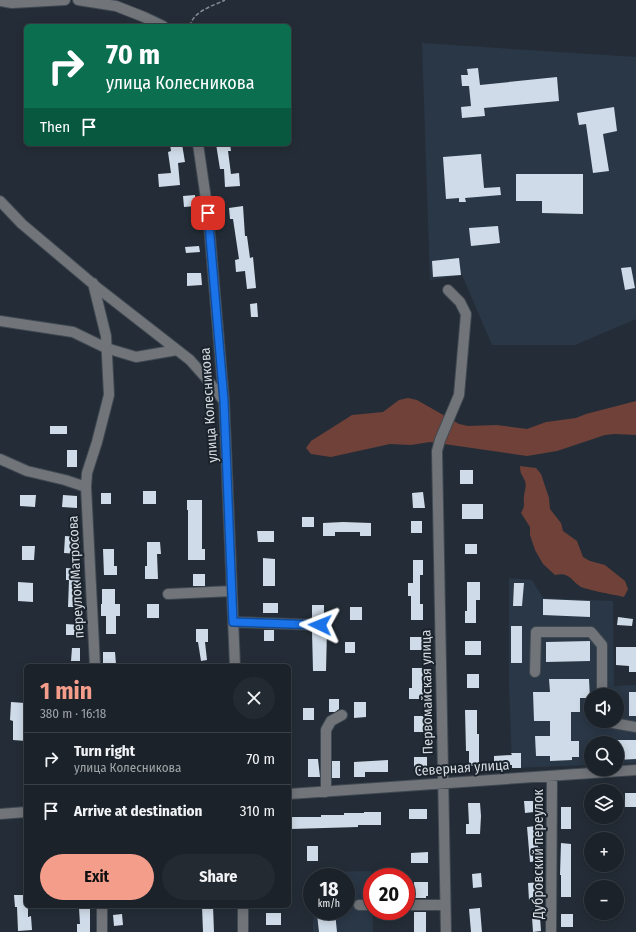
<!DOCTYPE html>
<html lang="en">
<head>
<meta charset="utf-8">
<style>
  :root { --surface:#1b2229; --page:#242a31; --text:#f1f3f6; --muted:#a0a4a8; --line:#393f46; --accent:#f49d8b }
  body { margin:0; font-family:"Fira Sans Condensed",sans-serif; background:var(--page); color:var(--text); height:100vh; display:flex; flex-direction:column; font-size:15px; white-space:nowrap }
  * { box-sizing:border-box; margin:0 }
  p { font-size:13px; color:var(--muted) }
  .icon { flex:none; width:22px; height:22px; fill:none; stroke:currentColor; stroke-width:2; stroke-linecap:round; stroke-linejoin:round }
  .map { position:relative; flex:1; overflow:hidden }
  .panel { position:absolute; left:24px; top:664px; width:267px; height:244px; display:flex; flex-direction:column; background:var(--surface); border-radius:6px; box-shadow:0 2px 10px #0003,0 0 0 1px var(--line) }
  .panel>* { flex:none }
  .banner { position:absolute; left:24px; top:24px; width:267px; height:122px; border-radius:6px; box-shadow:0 2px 10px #0003,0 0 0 1px var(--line); background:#0b6e4f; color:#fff; overflow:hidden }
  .buttons { position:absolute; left:584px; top:688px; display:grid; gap:8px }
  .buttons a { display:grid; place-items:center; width:40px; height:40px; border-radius:50%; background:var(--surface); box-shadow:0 2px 10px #0003,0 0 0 1px var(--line); font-size:20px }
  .speed { position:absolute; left:303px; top:868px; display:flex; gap:8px; font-size:20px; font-weight:700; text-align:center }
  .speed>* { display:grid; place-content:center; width:52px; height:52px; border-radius:50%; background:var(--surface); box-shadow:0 2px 10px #0003,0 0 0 1px var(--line); line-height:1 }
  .speed small { font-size:10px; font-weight:400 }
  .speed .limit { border:6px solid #d22; background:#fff; color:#111 }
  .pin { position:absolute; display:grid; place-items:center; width:34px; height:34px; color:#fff; margin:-17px; border-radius:8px; box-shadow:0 2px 6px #0006 }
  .me { position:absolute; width:44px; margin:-22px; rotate:272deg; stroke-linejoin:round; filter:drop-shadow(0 0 3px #0008) }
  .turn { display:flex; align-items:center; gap:14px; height:84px; padding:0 16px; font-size:18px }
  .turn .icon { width:52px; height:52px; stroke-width:2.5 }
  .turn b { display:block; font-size:28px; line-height:34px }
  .then { display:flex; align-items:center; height:38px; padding:0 16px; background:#0003; gap:8px; font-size:15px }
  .round { display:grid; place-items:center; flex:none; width:42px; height:42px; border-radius:21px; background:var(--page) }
  .head { display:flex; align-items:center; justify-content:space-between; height:68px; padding:0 16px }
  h1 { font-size:24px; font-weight:700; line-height:30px; color:var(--accent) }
  .button { display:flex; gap:8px; margin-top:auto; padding:8px 16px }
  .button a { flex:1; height:46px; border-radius:24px; background:var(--accent); color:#111; font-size:16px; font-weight:700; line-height:46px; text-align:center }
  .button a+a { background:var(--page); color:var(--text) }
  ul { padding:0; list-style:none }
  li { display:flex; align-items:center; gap:12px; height:52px; padding:0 16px; border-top:1px solid var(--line) }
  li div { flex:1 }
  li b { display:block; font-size:15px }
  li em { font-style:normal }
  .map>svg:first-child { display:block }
  .built { fill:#2a3746; fill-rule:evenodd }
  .green { fill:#6f4138 }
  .building { fill:#cfdbe8 }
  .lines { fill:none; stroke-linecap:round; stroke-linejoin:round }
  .minor-casing { stroke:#404952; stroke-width:12 }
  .path { stroke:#848b93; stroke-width:1.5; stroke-dasharray:4 2; stroke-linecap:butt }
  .minor { stroke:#71757a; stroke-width:10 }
  .route-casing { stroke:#114b97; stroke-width:10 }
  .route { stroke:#1a73e8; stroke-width:7 }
  .labels { text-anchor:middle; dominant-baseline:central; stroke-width:4; stroke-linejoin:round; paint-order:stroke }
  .street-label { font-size:14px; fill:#d5dbe1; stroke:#1a232c }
</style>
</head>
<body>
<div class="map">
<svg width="636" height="932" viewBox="0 0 636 932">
  <rect width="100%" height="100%" fill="#242d37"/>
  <!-- built -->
  <path class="built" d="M422,43L636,57V319L575,345H492L462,275L430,280Z
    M509,578L532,580L543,598L613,601L614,686L636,685V763L617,764V743H591V765L512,768L509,682ZM591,695H617V721H591Z
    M371,871L373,932H313V911H346V877H312V872Z"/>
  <!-- green -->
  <path class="green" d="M408,398L417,400L459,424L468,426L497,425L527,429L546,422L576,418L586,414L636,401V435L615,434L605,435L557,451L527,456L430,442L411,445L390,444L331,457L311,454L306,448L311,441L352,415L383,412L399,400Z
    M520,466L536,468L541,474L549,498L550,509L561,523L563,531L577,541L583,557L590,561L605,565L625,581L628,589L624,597C615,595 588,590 581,587C570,580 570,572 555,575L543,564L535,550L530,535V527L521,513C526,504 523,506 524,497C524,492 527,487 525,481C522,474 520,474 520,466Z"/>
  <!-- building -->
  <path class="building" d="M478,68L480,85L557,77L559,101L484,108L485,116L462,118L461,107L471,106L469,86H462L461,75H468L467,69Z
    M614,107L617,131L603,134L609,171L593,173L586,124L579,125L577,113Z
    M170,144H182L185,162L178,163L180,185L159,187L158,174L171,173L168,152L171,151Z
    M216,144H230L231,151H228L231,174L239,173L240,186L225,187L224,169H220Z
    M481,154L484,188L500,187L501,195L465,198L466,202H459V198L446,199L443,157Z
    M516,174H583V214L542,213V201H516Z
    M195,195L196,206L184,207L183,196Z
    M243,206L245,236H247L250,258L253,257L256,288L247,289L245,271L236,272L235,260L239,259L233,219H230L229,208Z
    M498,226L500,243L471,246L469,228Z
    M199,246L200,252L186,253L185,247Z
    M459,258L461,275L433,277L432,261Z
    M631,267L635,288L625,290L621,268Z
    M187,273H201L202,285L187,286Z
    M257,303L258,317H251L250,304Z
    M50,426H67V434H50Z
    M67,450H77V467H67Z
    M460,470H473V484H460Z
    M143,491H156V504H143Z
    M423,492L425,508H413L412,493Z
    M101,493H111V504H101Z
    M20,495H36L35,507L20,506Z
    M63,495L77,496V508L62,507Z
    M187,500H202V549H205V560H188V510H187Z
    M462,504H483V519H462Z
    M302,517H314V527H302Z
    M411,521H422V533H411Z
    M343,522L371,523V536H360V532H335V536H323V523Z
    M257,531H274V542H258Z
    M65,536L80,537L79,554L64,553Z
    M147,542H160L161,554H157L158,579H145V566H147Z
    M465,544H477V554H465Z
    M22,546H35L34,560H22Z
    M103,549H114V566H117V575H104Z
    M263,558L275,559V586H263Z
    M413,560H423V575H420V604H423V620H411V596H408V583H413Z
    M66,568L80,569V607H68L69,580H66Z
    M193,574H205V586H193Z
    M18,582L33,583V602L18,601Z
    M467,582H480V600H476V623H465V611H467Z
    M514,583H524L522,606H513Z
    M102,589H115V604H120V616H116V634H106V616H101V604H102Z
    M543,599L590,601V617L543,615Z
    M263,603H278V613H263Z
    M147,604H159V618H147Z
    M312,605H324V620L312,618Z
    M350,607H362V620H350Z
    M618,617L633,619L632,626L617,625Z
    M66,624L80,625V635H66Z
    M511,626H522V663H511Z
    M196,629H208V642H205L207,660L201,661L198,642H196Z
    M264,630H274V641H264Z
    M324,630H327L326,671H313L312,631L320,632Z
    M410,637H425V650H410Z
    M465,641H481V655H465Z
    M590,641V661L546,662V642Z
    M345,642H355V653H345Z
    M616,647H636V672H629V666L616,665Z
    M72,648H80V661H71Z
    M103,652H115L116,664H103Z
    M412,668H423V688H425V699H409V688H412Z
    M467,674H479V688H467Z
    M549,679H589L590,698H580V712H571V741H579V757H572V760L550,761V756H536L535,736H550V721H534L533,692H550Z
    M629,692H636V716H629Z
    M329,699H339V709L335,712H329Z
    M11,702L25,703L24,729H26V741L13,740V721L10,720Z
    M354,702H366V717L354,718Z
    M303,708H314V720H303Z
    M465,710H477V734H479V766H469V751H466Z
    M414,716H426V732H414Z
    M617,740H636V759L617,760Z
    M511,753H521V768H512V765H494V756L512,755Z
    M414,757H427V771H414Z
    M308,759H318L320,777H308Z
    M388,760V772H365V777H354V762Z
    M332,761H340V778H332Z
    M625,793H636V807H625Z
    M524,801H533L534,812L525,813Z
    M468,803H480L481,816L480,834H466V824H469Z
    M561,807H571V829H561Z
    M409,809H427V819H409Z
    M364,812H381V825H358V827L291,829V817H321V815H344V813H364Z
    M536,826L538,847H540L541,861L530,862L527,827Z
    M561,843L571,844V897H561V875H560Z
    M307,846H318V861H307Z
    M428,852V863H411V853Z
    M481,873L482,887L473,888L472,874Z
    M414,882H428V896H426V898H414Z
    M542,882L543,899L529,900L528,883Z
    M14,895H26V906H28V917L31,916L32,930L18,931L17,907H15Z
    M202,906H213L214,932H203Z
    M90,907V932H77V924H80L79,908Z
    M480,908L482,932H471L469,909Z
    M335,912L337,932H319L317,914Z
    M414,912H426V932H414Z
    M266,913H281V925H266Z
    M122,914L123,925L114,926L113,915Z
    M561,914H573V927H561Z
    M532,917H540L541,931L533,932Z"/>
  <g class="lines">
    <!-- minor casing -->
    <g class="minor-casing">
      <path id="minor" d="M78,0L116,6L144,17L163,26
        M0,1L12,3L65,0
        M198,144L208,213L224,401L235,666
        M0,201L22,224L99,289L190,360L206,378L224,401
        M0,321L73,332L106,348L136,357L177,350
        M0,459L27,471L65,480L86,487L87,473L97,442L109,395L106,336L93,283
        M86,487L95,666
        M168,594L232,591
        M233,622L320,625
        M535,672L536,632H591L602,645V695
        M602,721L636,727
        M326,792V730L331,721L342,715
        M289,794L636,770
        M0,814L26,812
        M359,905H372
        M406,905H445
        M102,906V932
        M243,906V932
        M446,932L437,451L440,440L459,395L466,314L460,302L448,290
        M551,932L552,776"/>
    </g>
    <!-- path -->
    <path class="path" d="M190,26C193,11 213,6 225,0"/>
    <!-- minor -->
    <use href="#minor" class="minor"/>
  </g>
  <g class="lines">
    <!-- route casing -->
    <g class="route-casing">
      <path id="route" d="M208,213L224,401L233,622L320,625"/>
    </g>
    <!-- route -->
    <use href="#route" class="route"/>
  </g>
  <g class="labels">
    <!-- street labels -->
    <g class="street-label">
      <text transform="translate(209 405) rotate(-94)">улица Колесникова</text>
      <text transform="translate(76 577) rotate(-93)">переулок Матросова</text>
      <text transform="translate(427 692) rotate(-91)">Первомайская улица</text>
      <text transform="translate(462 768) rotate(-4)">Северная улица</text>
      <text transform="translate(538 854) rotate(-90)">Дубровский переулок</text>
    </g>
  </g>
</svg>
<div class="buttons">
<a><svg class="icon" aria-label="sound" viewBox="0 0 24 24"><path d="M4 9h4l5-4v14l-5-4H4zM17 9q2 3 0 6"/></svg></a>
<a><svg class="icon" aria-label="search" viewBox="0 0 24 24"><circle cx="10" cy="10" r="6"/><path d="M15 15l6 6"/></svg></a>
<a><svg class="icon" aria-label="layers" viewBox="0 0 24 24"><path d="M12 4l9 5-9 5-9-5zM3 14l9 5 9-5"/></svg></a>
<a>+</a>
<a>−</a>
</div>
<div class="speed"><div>18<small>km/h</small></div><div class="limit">20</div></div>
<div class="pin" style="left:208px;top:213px;background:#d93025"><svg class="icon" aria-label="arrive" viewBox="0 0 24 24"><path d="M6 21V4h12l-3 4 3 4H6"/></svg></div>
<svg class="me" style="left:320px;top:625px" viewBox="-20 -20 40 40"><path d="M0-17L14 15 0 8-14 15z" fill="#1a73e8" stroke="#fff" stroke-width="4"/></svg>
<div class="banner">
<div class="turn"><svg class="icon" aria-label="right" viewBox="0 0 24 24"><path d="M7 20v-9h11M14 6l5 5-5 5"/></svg><div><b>70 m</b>улица Колесникова</div></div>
<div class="then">Then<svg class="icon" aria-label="arrive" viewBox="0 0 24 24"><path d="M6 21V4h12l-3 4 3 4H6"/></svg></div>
</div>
<section class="panel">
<div class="head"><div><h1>1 min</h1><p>380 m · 16:18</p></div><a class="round"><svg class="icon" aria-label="close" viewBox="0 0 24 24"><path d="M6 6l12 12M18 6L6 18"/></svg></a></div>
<ul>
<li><svg class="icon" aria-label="right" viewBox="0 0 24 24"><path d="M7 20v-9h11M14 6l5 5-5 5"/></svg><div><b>Turn right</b><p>улица Колесникова</p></div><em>70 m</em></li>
<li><svg class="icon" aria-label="arrive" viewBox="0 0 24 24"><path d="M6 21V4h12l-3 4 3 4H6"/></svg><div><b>Arrive at destination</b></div><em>310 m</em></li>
</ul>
<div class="button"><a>Exit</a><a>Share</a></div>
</section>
</div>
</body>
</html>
